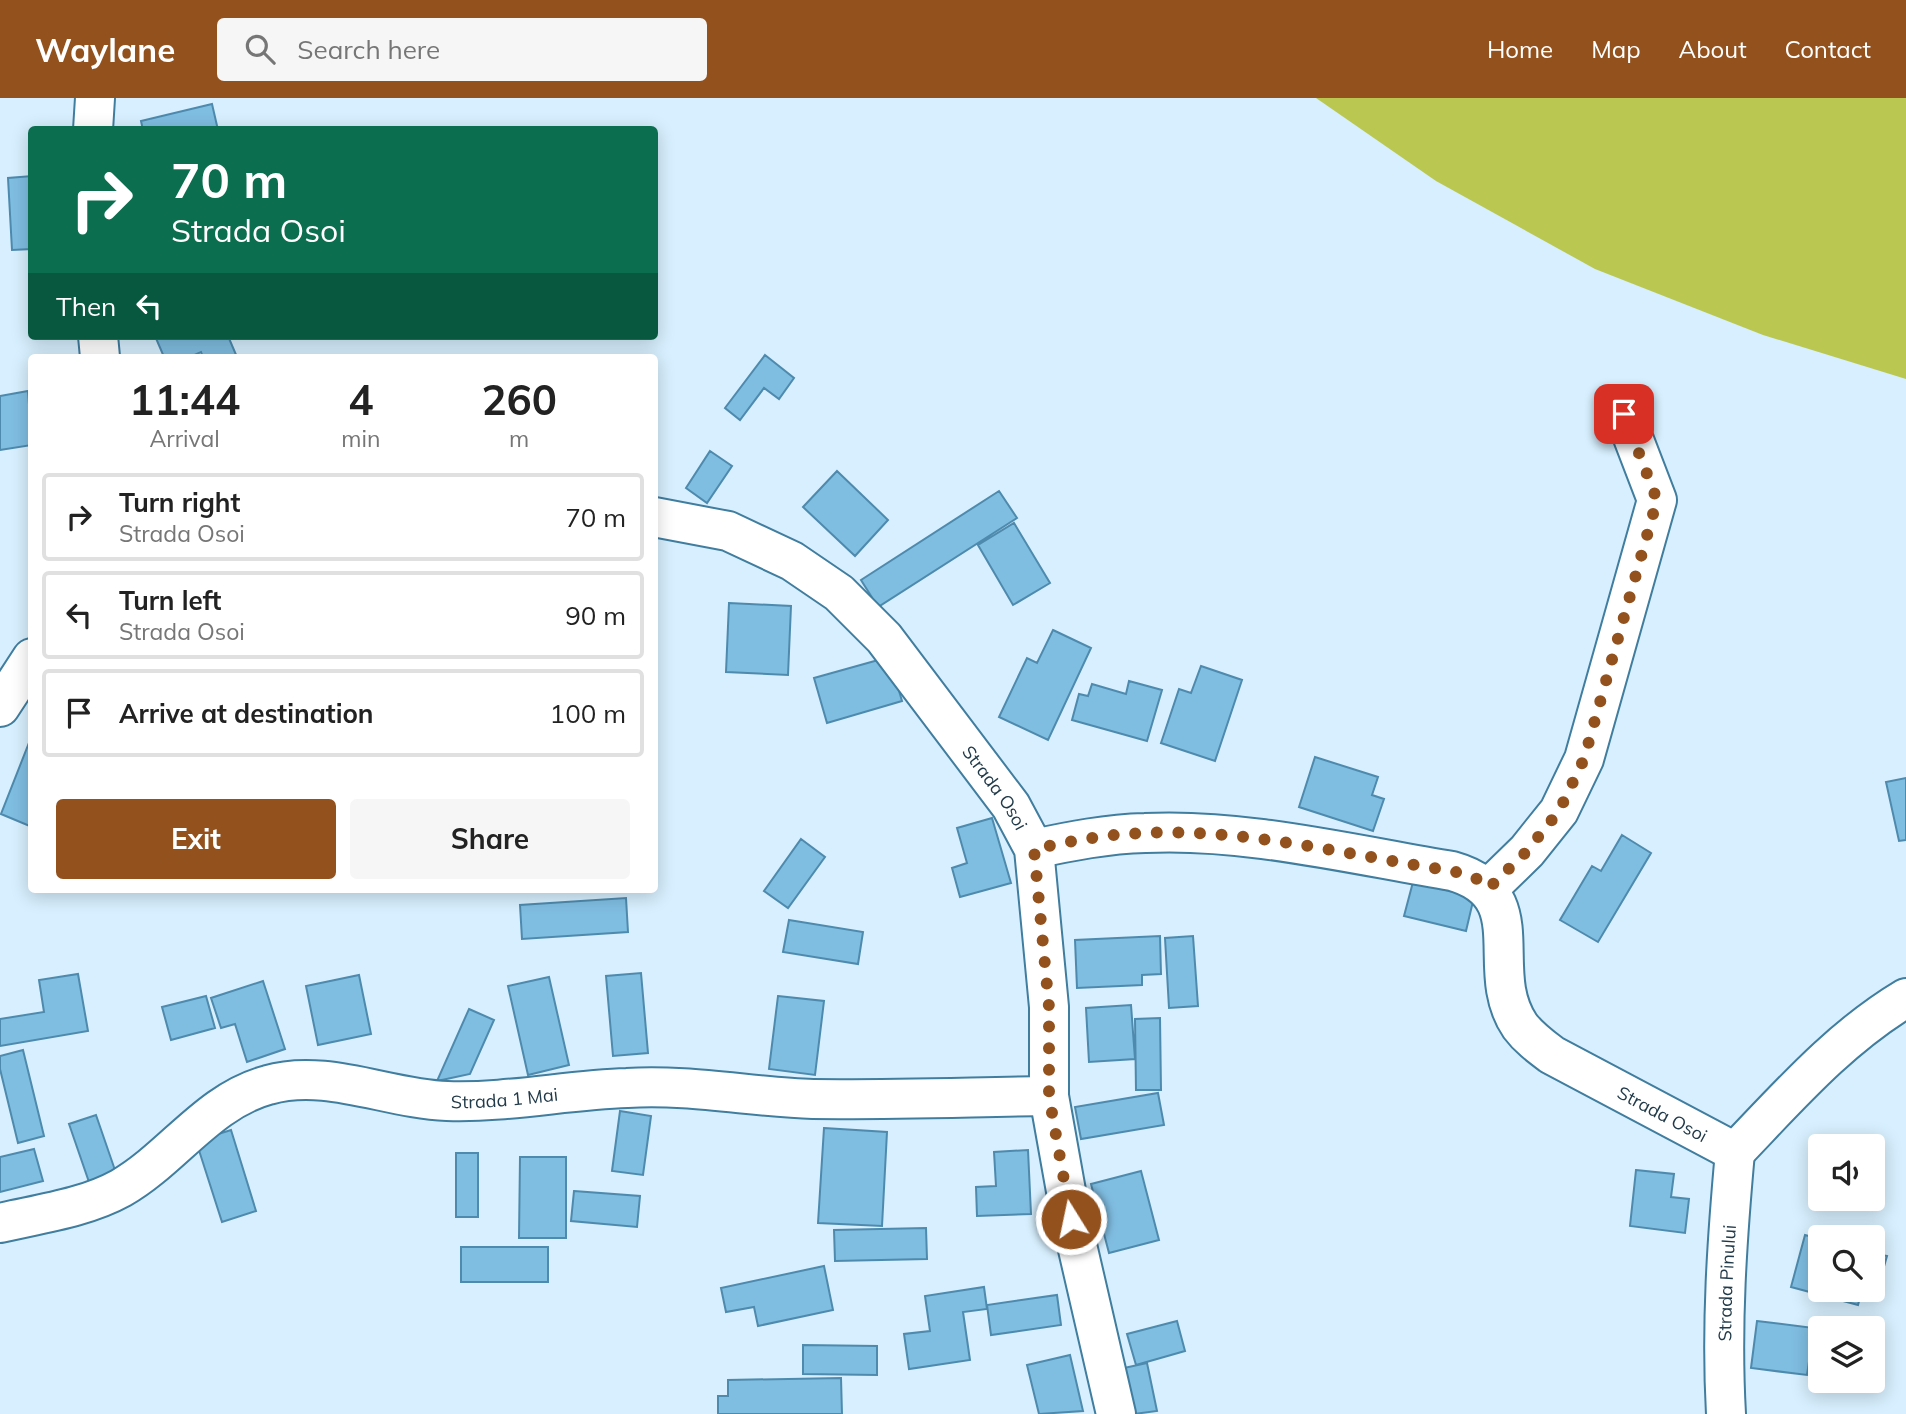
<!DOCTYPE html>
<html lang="en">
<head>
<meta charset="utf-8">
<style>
  :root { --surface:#fff; --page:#f6f6f6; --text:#222; --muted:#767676; --line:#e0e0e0; --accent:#92511d }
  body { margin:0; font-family:Mulish,sans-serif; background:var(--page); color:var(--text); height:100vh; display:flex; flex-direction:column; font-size:26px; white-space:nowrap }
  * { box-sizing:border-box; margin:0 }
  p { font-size:23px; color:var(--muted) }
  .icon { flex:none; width:38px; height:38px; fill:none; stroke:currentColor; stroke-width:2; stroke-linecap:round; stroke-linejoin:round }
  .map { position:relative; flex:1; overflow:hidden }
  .side { position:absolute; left:28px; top:256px; width:630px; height:539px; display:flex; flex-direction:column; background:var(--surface); border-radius:7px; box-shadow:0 4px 18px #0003 }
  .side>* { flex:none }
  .top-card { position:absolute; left:28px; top:28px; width:630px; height:214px; border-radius:7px; box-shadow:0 4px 18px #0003; background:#0b6e4f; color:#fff; overflow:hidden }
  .fabs { position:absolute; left:1808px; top:1036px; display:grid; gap:14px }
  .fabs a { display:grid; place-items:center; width:77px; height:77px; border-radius:7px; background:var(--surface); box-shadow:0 4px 18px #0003; font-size:35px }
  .pin { position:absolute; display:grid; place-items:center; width:60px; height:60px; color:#fff; margin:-30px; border-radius:14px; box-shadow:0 4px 10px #0006 }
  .me { position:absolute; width:77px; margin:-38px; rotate:350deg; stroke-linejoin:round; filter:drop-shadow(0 0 5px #0008) }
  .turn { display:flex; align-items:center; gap:24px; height:147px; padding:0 28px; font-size:32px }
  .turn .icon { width:91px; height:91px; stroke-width:2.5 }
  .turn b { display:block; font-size:49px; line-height:60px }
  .then { display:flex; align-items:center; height:66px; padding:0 28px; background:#0003; gap:14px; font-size:26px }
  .eta { display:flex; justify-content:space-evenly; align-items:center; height:119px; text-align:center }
  .eta b { font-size:42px; font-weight:700; line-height:49px }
  .action { display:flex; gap:14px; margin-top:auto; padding:14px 28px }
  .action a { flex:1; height:80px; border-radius:7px; background:var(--accent); color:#fff; font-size:28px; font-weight:700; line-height:80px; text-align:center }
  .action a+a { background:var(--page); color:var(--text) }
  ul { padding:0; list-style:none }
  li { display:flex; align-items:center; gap:21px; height:88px; margin:0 14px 10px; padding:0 14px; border:4px solid var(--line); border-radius:7px }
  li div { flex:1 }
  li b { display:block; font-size:26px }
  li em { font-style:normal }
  header { display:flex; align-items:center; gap:42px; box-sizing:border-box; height:98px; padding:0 35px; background:var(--accent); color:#fff }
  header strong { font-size:33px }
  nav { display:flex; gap:38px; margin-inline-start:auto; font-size:24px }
  .search { width:490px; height:63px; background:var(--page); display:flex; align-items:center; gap:18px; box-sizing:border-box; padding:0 24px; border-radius:7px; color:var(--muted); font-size:26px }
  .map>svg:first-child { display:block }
  .green { fill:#bac851 }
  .building { fill:#7fbde1; stroke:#4e8aad; stroke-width:2 }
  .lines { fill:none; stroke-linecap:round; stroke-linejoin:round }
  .minor-casing { stroke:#407d9f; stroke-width:42 }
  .secondary-casing { stroke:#407d9f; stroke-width:42 }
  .minor { stroke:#fff; stroke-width:38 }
  .secondary { stroke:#fff; stroke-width:38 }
  .route { stroke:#92511d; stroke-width:12; stroke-dasharray:0 21.6 }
  .labels { text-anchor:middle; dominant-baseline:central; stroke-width:7; stroke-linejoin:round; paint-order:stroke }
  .street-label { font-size:18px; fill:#213a49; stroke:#fff }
</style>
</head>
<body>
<header>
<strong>Waylane</strong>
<div class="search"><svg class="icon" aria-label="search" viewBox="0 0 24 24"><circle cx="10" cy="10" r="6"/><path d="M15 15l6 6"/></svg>Search here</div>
<nav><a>Home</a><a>Map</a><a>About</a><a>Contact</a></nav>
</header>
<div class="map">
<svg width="1906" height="1316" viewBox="0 0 1906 1316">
  <rect width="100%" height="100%" fill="#d7effe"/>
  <!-- green -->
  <path class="green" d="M1316,0H1906V281L1763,237L1595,171L1436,83Z"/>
  <!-- building -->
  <path class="building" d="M212,6L218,32H143L141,23Z
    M32,78V151L12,152L8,80Z
    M155,238H228L237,259H203L201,254L190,259H164Z
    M765,257L794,280L779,301L764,290L740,322L725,310Z
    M28,293L32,347L0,352V298Z
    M710,353L732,368L707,405L686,390Z
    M837,373L888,422L855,458L803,409Z
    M999,393L1017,420L878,509L861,482Z
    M1014,425L1050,485L1013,507L978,447Z
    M729,505L791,508L788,577L726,574Z
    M1053,532L1091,550L1048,642L999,619L1027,560L1037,565Z
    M889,559L902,603L827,625L814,580Z
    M1201,568L1242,582L1215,663L1161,645L1179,591L1191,595Z
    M1129,583L1162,592L1147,643L1072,622L1079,596L1088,598L1092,586L1126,596Z
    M32,637V729L1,716Z
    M1315,659L1378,679L1372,697L1384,701L1373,733L1299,709Z
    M1906,680V742L1899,743L1886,684Z
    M992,720L1011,785L960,799L952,770L967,765L957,730Z
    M1622,737L1651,755L1598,844L1560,822L1592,768L1601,773Z
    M801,741L825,759L788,810L764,793Z
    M1413,784L1474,799L1466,833L1404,818Z
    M626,800L628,834L522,841L520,807Z
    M789,822L863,834L858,866L783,854Z
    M1160,838L1161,876L1142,877V887L1077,890L1075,842Z
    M1193,838L1198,908L1169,910L1165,840Z
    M641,875L648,955L613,958L606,878Z
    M78,876L88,933L0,948V921L44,914L39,882Z
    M359,877L371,936L318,947L306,888Z
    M549,879L569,967L528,977L508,888Z
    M263,883L285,951L247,964L235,926L221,930L211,900Z
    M206,898L215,930L171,942L162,909Z
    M778,898L824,903L815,977L769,971Z
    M1131,907L1135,961L1089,964L1086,910Z
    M469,911L494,922L470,976L437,983Z
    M1160,920L1161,992H1136L1135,921Z
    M23,952L44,1038L18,1045L0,971V958Z
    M1158,995L1164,1027L1081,1041L1075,1009Z
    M620,1013L651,1018L643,1077L612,1073Z
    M96,1017L116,1075L89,1084L69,1026Z
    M824,1030L887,1034L882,1128L818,1125Z
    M231,1032L256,1113L222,1124L196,1043Z
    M34,1051L43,1083L0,1094V1059Z
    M1028,1052L1031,1116L977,1118L976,1089L996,1088L994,1054Z
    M456,1055H478V1119H456Z
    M520,1059H566V1140H519Z
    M1636,1072L1674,1076L1671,1099L1689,1101L1685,1135L1630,1128Z
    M1141,1073L1159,1142L1109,1155L1091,1086Z
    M574,1093L640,1098L637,1129L571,1123Z
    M926,1130L927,1161L835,1163L834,1132Z
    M1805,1137L1820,1141V1192H1862L1858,1207L1791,1189Z
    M461,1149H548V1184H461Z
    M1872,1155L1887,1158L1879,1186L1872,1184Z
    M824,1168L833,1212L758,1228L754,1209L726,1214L721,1190Z
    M984,1189L987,1211L963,1214L970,1262L909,1271L904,1236L930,1233L925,1198Z
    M1057,1197L1061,1227L991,1237L987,1207Z
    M1177,1223L1185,1253L1136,1267L1127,1236Z
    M1757,1223L1814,1230L1807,1277L1751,1270Z
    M803,1247L877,1248V1277L803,1276Z
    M1070,1257L1083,1313L1039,1316L1027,1267Z
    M1147,1265L1157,1313L1134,1316L1124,1270Z
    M841,1280L842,1316H718V1298H728V1282Z"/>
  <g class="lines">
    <!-- minor casing -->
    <g class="minor-casing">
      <g id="minor">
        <path id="s1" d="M654,419L728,433L792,463L839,495L884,540L1011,708L1034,751L1049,909V998L1071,1121L1116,1316"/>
        <path id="s2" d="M1034,751C1071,743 1107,736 1145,735C1244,730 1354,757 1452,773C1537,797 1481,871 1520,928C1529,940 1540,948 1552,957L1735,1054"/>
        <path d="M1489,790L1527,753L1559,713L1584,661L1657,402L1624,316"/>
        <path d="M1735,1054C1788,999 1839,940 1906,900"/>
        <path id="s3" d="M0,1125C39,1116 85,1110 121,1090C173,1060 208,1003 268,987C326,970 388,1001 447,1003C508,1005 566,992 627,990C689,986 751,999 813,1001C892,1002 971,999 1049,998"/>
        <path id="s4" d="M1726,1316C1721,1228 1727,1142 1735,1054"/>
      </g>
    </g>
    <!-- secondary casing -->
    <g class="secondary-casing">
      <path id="secondary" d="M93,32L95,0
        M98,238L100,259
        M0,609L32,560"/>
    </g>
    <!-- minor -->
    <use href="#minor" class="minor"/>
    <!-- secondary -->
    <use href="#secondary" class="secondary"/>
  </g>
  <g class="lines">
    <!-- route -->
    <path class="route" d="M1071,1121L1049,998V909L1034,751C1071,743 1107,736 1145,735C1245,730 1353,758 1452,773L1474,779L1489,790L1527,753L1559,713L1584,661L1657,402L1624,316"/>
  </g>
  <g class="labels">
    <!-- street labels -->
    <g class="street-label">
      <text stroke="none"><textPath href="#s1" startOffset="453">Strada Osoi</textPath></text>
      <text stroke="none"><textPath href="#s3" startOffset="546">Strada 1 Mai</textPath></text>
      <text stroke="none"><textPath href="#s2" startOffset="774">Strada Osoi</textPath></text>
      <text stroke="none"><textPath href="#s4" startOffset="131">Strada Pinului</textPath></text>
    </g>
  </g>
</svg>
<div class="fabs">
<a><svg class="icon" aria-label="sound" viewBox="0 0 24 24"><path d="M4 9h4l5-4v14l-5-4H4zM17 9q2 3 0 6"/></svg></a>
<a><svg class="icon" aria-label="search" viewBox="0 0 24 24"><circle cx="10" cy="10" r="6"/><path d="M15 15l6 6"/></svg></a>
<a><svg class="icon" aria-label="layers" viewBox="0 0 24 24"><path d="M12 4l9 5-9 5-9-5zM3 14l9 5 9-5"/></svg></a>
</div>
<div class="pin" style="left:1624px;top:316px;background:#d93025"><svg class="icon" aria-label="arrive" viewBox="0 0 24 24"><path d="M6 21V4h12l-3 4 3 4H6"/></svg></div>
<svg class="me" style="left:1071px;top:1121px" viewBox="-20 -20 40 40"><circle r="17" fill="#92511d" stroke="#fff" stroke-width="3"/><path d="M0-11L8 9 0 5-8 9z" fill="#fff"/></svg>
<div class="top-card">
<div class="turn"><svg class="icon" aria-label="right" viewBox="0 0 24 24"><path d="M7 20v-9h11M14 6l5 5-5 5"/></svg><div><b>70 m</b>Strada Osoi</div></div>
<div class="then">Then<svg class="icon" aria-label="left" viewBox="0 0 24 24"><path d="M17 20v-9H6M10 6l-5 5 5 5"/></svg></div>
</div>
<section class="side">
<div class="eta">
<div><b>11:44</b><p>Arrival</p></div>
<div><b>4</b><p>min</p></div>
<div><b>260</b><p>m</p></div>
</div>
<ul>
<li><svg class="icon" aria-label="right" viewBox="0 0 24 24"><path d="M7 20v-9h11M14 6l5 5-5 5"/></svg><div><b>Turn right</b><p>Strada Osoi</p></div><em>70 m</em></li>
<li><svg class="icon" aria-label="left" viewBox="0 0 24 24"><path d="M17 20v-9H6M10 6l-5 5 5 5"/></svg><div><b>Turn left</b><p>Strada Osoi</p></div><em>90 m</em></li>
<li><svg class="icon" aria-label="arrive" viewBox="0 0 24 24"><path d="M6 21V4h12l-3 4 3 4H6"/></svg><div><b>Arrive at destination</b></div><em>100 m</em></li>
</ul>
<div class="action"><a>Exit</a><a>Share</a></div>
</section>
</div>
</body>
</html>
